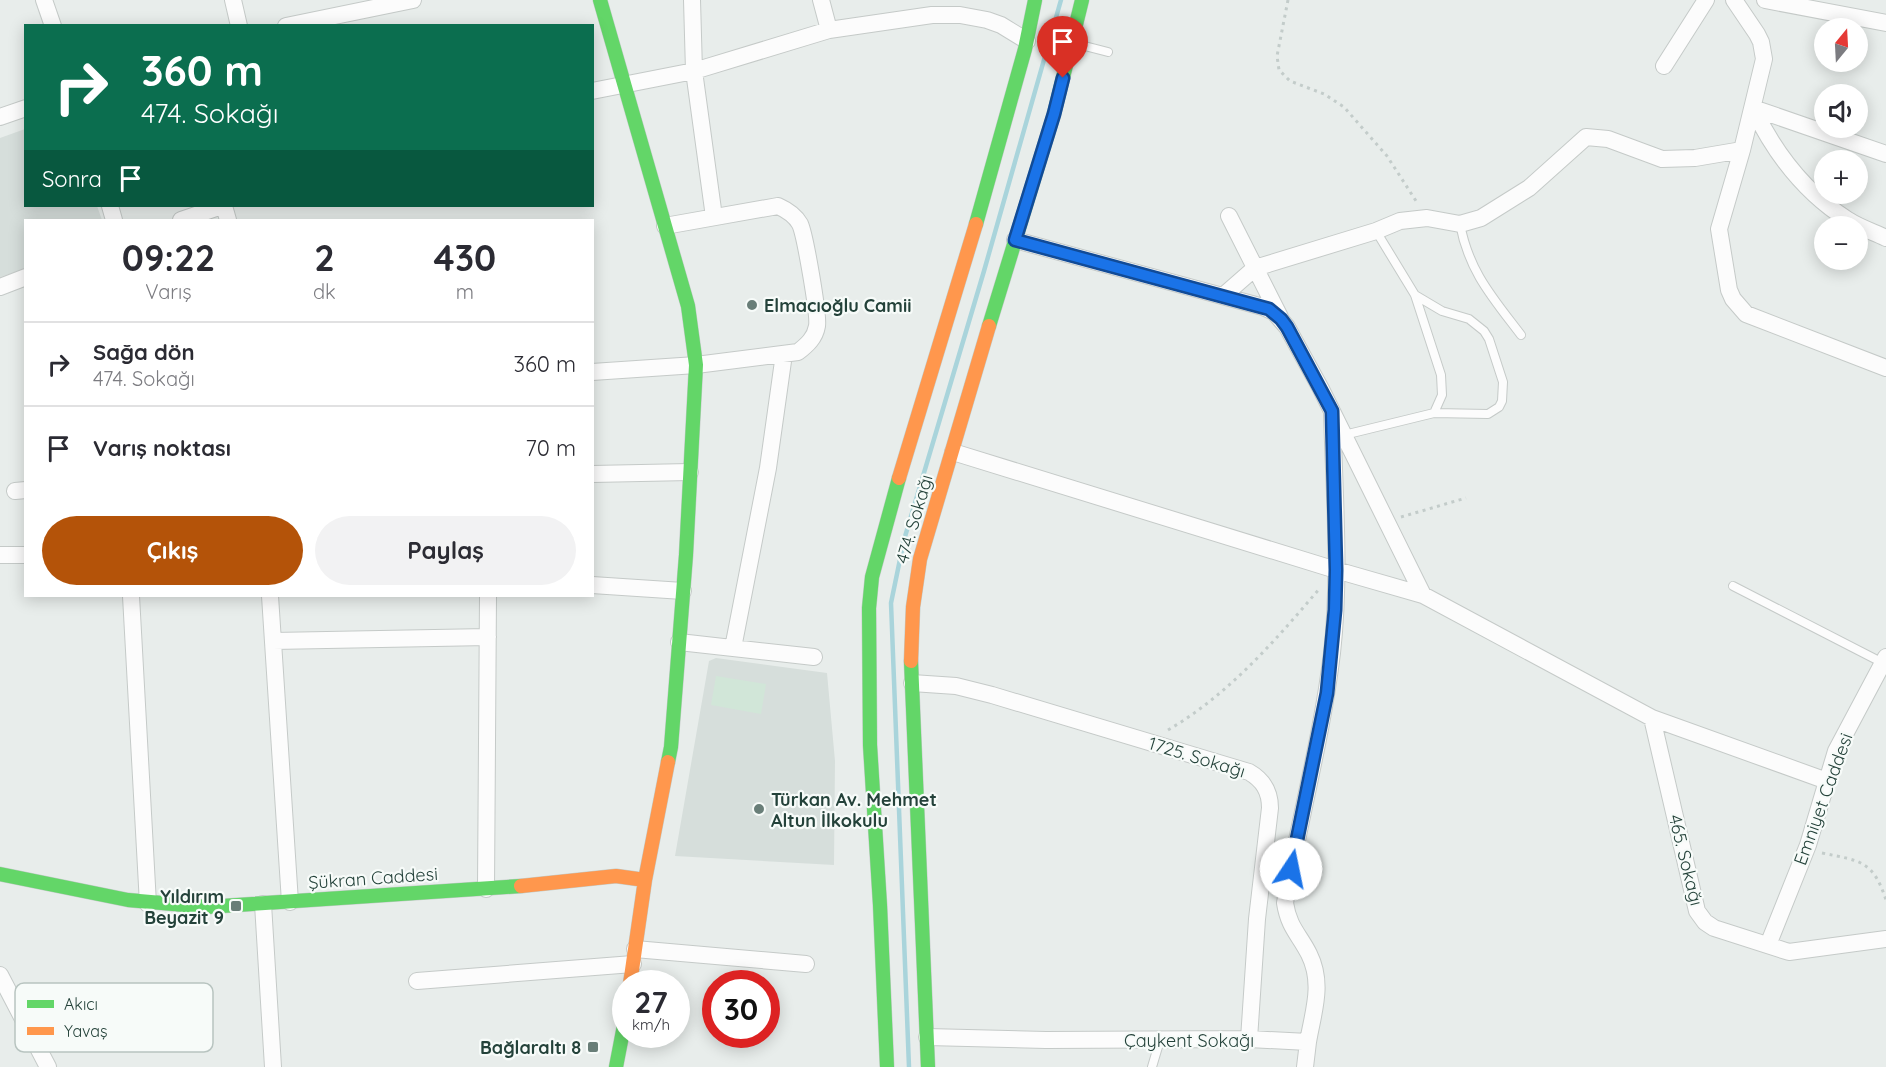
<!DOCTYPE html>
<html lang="tr">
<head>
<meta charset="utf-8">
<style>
  :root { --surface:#fff; --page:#f2f2f3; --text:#2b2b33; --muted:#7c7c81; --line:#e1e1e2; --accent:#b45309 }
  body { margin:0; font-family:Quicksand,sans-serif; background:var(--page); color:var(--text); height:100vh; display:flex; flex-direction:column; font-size:22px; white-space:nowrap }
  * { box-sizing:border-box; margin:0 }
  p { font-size:20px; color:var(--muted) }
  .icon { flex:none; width:33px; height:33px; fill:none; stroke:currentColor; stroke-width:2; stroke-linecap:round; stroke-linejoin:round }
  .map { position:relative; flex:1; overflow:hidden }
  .panel { position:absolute; left:24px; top:219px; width:570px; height:378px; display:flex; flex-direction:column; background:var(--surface); border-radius:0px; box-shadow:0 3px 15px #0003 }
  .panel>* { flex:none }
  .guide { position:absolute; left:24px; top:24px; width:570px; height:183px; border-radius:0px; box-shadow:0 3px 15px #0003; background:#0b6e4f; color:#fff; overflow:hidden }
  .needle { width:39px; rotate:18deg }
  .controls { position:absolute; left:1814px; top:18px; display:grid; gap:12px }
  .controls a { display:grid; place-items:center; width:54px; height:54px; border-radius:50%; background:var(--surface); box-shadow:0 3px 15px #0003; font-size:30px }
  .speed { position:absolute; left:612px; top:970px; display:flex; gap:12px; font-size:30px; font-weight:700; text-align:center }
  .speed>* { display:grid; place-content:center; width:78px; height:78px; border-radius:50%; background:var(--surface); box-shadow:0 3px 15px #0003; line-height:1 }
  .speed small { font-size:15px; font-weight:400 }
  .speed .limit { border:9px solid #d22; background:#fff; color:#111 }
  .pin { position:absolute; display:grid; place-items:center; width:51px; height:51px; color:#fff; margin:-62px -26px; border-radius:50% 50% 50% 0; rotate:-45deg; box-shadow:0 0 6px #0007 }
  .pin .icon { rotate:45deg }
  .me { position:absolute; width:66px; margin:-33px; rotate:11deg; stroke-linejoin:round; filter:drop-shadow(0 0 4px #0008) }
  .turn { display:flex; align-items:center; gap:21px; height:126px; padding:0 18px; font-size:27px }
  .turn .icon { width:78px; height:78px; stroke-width:2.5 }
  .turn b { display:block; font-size:42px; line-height:51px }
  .then { display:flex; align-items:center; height:57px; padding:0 18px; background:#0003; gap:12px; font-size:22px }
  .eta { display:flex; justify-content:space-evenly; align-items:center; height:102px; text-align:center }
  .eta b { font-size:36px; font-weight:800; line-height:42px }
  .button { display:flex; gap:12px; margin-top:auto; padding:12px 18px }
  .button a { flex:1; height:69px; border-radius:36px; background:var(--accent); color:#fff; font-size:24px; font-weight:800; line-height:69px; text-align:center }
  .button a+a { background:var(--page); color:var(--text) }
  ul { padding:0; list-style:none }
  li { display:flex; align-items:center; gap:18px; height:84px; padding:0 18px; border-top:2px solid var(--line) }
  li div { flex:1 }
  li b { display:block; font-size:22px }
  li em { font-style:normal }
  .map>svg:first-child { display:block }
  .built { fill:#d6dedb }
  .green { fill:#d1e6d8 }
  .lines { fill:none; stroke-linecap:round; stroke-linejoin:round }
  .stream { stroke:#a9d4db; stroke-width:4.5 }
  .lane-casing { stroke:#c5cac8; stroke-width:10 }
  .street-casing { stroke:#c5cac8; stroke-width:18 }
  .fast-casing { stroke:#c3cbc8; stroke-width:15 }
  .slow-casing { stroke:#c3cbc8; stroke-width:15 }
  .path { stroke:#c3ccca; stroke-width:3; stroke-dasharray:3 4.5; stroke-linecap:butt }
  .lane { stroke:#fcfcfc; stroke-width:8 }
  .street { stroke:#fcfcfc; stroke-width:16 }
  .fast { stroke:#63d668; stroke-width:14 }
  .slow { stroke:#ff974d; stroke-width:14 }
  .route-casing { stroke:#114b97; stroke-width:15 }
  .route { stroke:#1a73e8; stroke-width:10 }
  .poi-dot { fill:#697e78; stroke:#f7fbf9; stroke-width:2 }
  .labels { text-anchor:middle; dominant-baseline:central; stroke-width:4.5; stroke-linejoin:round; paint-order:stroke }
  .poi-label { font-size:18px; font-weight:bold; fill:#24423a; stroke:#f7fbf9; text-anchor:start }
  .street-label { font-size:18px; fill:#24423a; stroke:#f7fbf9 }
  .key { fill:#f7fbf9; stroke:#b8c4c0; stroke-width:1.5 }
  .key-label { font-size:16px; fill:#24423a }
</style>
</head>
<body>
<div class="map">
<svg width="1886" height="1067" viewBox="0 0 1886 1067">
  <rect width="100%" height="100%" fill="#e8edeb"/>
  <!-- built -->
  <path class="built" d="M25,129L26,206H97L102,220H26L25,269L0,277V138Z
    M716,658L827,673L835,761L834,865L675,856L709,661Z"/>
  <!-- green -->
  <path class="green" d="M716,676L766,684L761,714L711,705Z"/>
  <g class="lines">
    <!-- stream -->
    <path class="stream" d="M909,1067L891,603L904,540L984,271L1061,0"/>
    <!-- lane casing -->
    <g class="lane-casing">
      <path id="lane" d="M1073,43L1108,52
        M1460,224C1469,272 1493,298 1521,335
        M1376,231L1415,295L1441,375L1442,395L1434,413
        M1344,435L1434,413L1488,414L1499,407L1502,401L1503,382L1489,339L1484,331L1469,319L1442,311L1415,295
        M1733,586L1883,663
        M1152,1067L1160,1040"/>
    </g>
    <!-- street casing -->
    <g class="street-casing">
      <path id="street" d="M44,0L53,26
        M233,0L239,26
        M692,0L694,71L714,217
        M821,0L829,30
        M1734,0L1757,34L1761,42L1764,59L1742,150L1719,229L1729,290L1733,299L1746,314L1886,368
        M1765,0L1886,23
        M286,26L413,0
        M1664,66L1706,0
        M592,91L694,71L829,30L932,15H960L987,20L1001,25L1027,41
        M1753,108C1775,154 1805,193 1848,220C1860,228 1874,232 1886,238
        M1753,108L1886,154
        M0,117L26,108
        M110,206L114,220
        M224,206L228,220
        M1229,216L1280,317
        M181,220L222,206
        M1015,240L1263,307L1274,312L1287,327L1321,389L1423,595
        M0,287L26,277
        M1223,296L1255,268L1376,231L1400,221L1427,218L1460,224L1481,218L1529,188L1586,137L1608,139L1662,159L1695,158L1742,150
        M592,372L696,365L798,352C807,345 815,338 817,326C819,315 805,235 800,224C795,215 787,210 778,206L665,226
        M953,452L1336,570L1423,595L1652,718L1827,781
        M592,474L690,472
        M15,491L26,490
        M0,555H26
        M592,585L683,591
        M131,596L148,904
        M270,596L290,902
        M273,641L488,637
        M679,642L814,657
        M733,648L768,468L784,354
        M912,683L956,686L992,695L1249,772C1263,780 1270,791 1270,808L1257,919L1249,1039
        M1652,718L1697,911L1705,922L1714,928L1789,952L1886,939
        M486,889L488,596
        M263,904L273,1067
        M1768,945L1808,845L1836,751L1886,657
        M635,949L806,964
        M0,975L48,1067
        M417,981L633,964
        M927,1037L1046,1040L1249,1039L1308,1042L1305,1067
        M1308,1042C1313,1012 1324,984 1309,954C1299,934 1289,928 1285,903C1299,820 1322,737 1332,653C1341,573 1334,491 1332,411"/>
    </g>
    <!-- fast casing -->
    <g class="fast-casing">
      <path id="fast" d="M600,0L688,306L696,365L686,555L671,747L668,762
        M976,224L1025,49L1035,0
        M989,326L1054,114L1082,0
        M911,661L928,1067
        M0,874L128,900L207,907L521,886
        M616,1067L626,1015
        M887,1067L880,905L870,745L869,608L872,577L899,478"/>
    </g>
    <!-- slow casing -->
    <g class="slow-casing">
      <path id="slow" d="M899,478L976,224
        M911,661L913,607L920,559L989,326
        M521,886L616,876L645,880
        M630,984L645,880L668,762"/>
    </g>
    <!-- path -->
    <path class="path" d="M1288,0L1277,56L1279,70L1290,81L1324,94L1344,107L1387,156L1418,204
      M1401,517L1466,498
      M1168,730C1228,695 1275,641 1320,588
      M1822,853C1860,861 1873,860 1886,900"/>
    <!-- lane -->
    <use href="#lane" class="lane"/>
    <!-- street -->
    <use href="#street" class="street"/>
    <!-- fast -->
    <use href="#fast" class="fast"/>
    <!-- slow -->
    <use href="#slow" class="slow"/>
  </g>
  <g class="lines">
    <!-- route casing -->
    <g class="route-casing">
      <path id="route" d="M1063,78L1054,114L1015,240L1269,309L1281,319L1287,327L1332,411L1336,570L1335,610L1327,693L1291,869"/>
    </g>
    <!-- route -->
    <use href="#route" class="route"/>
  </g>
  <!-- markers -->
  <g class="poi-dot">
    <circle cx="752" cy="305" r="6"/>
    <circle cx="759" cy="809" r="6"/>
    <rect x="230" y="900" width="12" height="12" rx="3"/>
    <rect x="587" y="1041" width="12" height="12" rx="3"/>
  </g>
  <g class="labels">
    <!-- poi labels -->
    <g class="poi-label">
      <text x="764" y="305">Elmacıoğlu Camii</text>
      <text x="771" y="799">Türkan Av. Mehmet<tspan x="771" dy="21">Altun İlkokulu</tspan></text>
      <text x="224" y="896" text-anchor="end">Yıldırım<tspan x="224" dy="21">Beyazit 9</tspan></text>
      <text x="581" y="1047" text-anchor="end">Bağlaraltı 8</text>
    </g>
    <!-- street labels -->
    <g class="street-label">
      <text transform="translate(914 519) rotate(-74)">474. Sokağı</text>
      <text transform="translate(1197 757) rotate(17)">1725. Sokağı</text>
      <text transform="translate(1823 799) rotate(-70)">Emniyet Caddesi</text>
      <text transform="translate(1686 860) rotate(76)">465. Sokağı</text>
      <text transform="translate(373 878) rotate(-4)">Şükran Caddesi</text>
      <text x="1189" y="1040">Çaykent Sokağı</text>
    </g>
  </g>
  <!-- legend -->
  <rect x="15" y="983" width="198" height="69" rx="9" class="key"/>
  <rect x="27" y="1000" width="27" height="8" fill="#63d668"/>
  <rect x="27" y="1027" width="27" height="8" fill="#ff974d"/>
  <g class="key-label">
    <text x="64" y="1010">Akıcı</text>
    <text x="64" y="1037">Yavaş</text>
  </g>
</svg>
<div class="controls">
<a><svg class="needle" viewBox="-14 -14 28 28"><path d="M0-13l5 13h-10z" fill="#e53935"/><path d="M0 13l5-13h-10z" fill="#7c7c81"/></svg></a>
<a><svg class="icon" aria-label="sound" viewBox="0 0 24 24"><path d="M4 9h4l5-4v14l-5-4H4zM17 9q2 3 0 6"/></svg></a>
<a>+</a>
<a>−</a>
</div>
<div class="speed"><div>27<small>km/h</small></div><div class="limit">30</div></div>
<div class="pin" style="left:1063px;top:78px;background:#d93025"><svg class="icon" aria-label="arrive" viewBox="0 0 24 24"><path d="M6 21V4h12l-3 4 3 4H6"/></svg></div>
<svg class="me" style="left:1291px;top:869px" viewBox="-20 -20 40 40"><circle r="19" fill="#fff"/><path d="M0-13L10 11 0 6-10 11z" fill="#1a73e8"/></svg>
<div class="guide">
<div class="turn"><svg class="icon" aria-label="right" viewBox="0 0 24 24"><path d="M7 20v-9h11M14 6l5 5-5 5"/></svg><div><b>360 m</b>474. Sokağı</div></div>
<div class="then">Sonra<svg class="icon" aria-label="arrive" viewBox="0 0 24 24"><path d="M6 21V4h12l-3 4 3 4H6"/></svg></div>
</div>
<section class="panel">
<div class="eta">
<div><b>09:22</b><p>Varış</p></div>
<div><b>2</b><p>dk</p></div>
<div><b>430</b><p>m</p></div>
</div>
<ul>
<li><svg class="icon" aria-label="right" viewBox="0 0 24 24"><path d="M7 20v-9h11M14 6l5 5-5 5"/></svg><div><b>Sağa dön</b><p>474. Sokağı</p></div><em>360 m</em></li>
<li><svg class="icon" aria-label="arrive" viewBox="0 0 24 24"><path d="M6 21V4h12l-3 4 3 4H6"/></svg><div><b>Varış noktası</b></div><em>70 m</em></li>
</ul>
<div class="button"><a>Çıkış</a><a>Paylaş</a></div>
</section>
</div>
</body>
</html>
